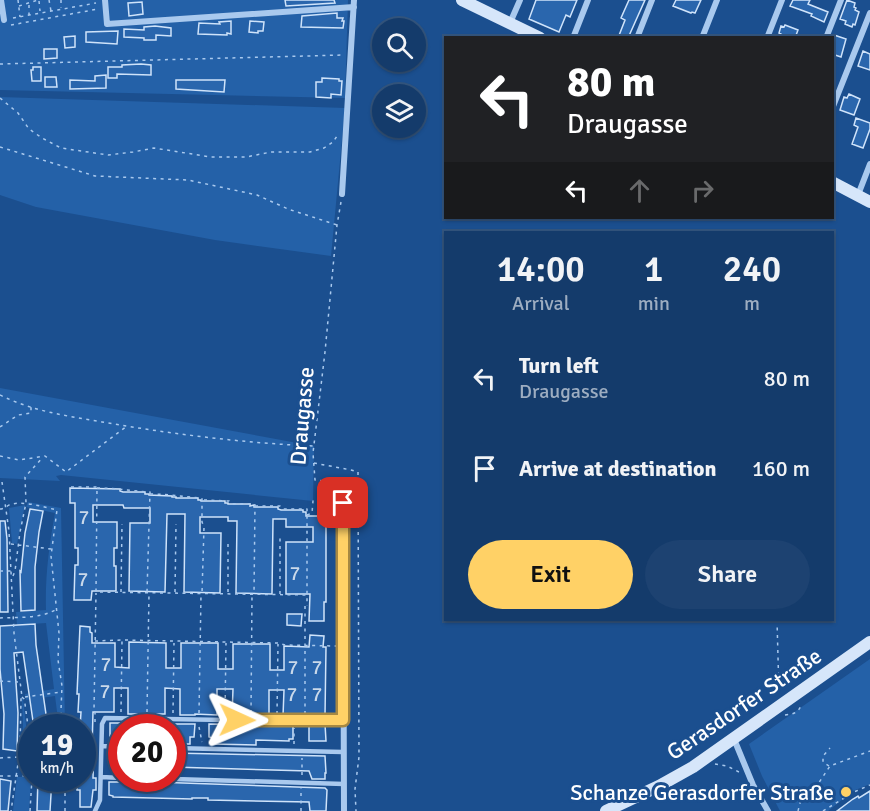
<!DOCTYPE html>
<html lang="en">
<head>
<meta charset="utf-8">
<style>
  :root { --surface:#143b6b; --page:#1d4271; --text:#f1f3f6; --muted:#9dadc1; --line:#33557e; --accent:#ffd166 }
  body { margin:0; font-family:Signika,sans-serif; background:var(--page); color:var(--text); height:100vh; display:flex; flex-direction:column; font-size:22px; white-space:nowrap }
  * { box-sizing:border-box; margin:0 }
  p { font-size:20px; color:var(--muted) }
  .icon { flex:none; width:33px; height:33px; fill:none; stroke:currentColor; stroke-width:2; stroke-linecap:round; stroke-linejoin:round }
  .map { position:relative; flex:1; overflow:hidden }
  .drawer { position:absolute; left:444px; top:231px; width:390px; height:390px; display:flex; flex-direction:column; background:var(--surface); border-radius:0px; box-shadow:0 2px 4px #0004,0 0 0 2px var(--line) }
  .drawer>* { flex:none }
  .banner { position:absolute; left:444px; top:36px; width:390px; height:183px; border-radius:0px; box-shadow:0 2px 4px #0004,0 0 0 2px var(--line); background:#202124; color:#fff; overflow:hidden }
  .controls { position:absolute; left:372px; top:18px; display:grid; gap:12px }
  .controls a { display:grid; place-items:center; width:54px; height:54px; border-radius:50%; background:var(--surface); box-shadow:0 2px 4px #0004,0 0 0 2px var(--line); font-size:30px }
  .speed { position:absolute; left:18px; top:714px; display:flex; gap:12px; font-size:30px; font-weight:700; text-align:center }
  .speed>* { display:grid; place-content:center; width:78px; height:78px; border-radius:50%; background:var(--surface); box-shadow:0 2px 4px #0004,0 0 0 2px var(--line); line-height:1 }
  .speed small { font-size:15px; font-weight:400 }
  .speed .limit { border:9px solid #d22; background:#fff; color:#111 }
  .pin { position:absolute; display:grid; place-items:center; width:51px; height:51px; color:#fff; margin:-26px; border-radius:12px; box-shadow:0 3px 9px #0006 }
  .me { position:absolute; width:66px; margin:-33px; rotate:91deg; stroke-linejoin:round; filter:drop-shadow(0 0 4px #0008) }
  .turn { display:flex; align-items:center; gap:21px; height:126px; padding:0 24px; font-size:27px }
  .turn .icon { width:78px; height:78px; stroke-width:2.5 }
  .turn b { display:block; font-size:42px; line-height:51px }
  .lanes { display:flex; align-items:center; height:57px; padding:0 24px; background:#0003; justify-content:center; gap:30px; direction:ltr }
  .lanes .off { opacity:.35 }
  .eta { display:flex; justify-content:space-evenly; align-items:center; height:102px; text-align:center }
  .eta b { font-size:36px; font-weight:600; line-height:42px }
  .action { display:flex; gap:12px; margin-top:auto; padding:12px 24px }
  .action a { flex:1; height:69px; border-radius:36px; background:var(--accent); color:#111; font-size:24px; font-weight:600; line-height:69px; text-align:center }
  .action a+a { background:var(--page); color:var(--text) }
  ul { padding:0; list-style:none }
  li { display:flex; align-items:center; gap:18px; height:90px; padding:0 24px }
  li div { flex:1 }
  li b { display:block; font-size:22px }
  li em { font-style:normal }
  .map>svg:first-child { display:block }
  .green { fill:#2461a8 }
  .building { fill:#2a66ad; stroke:#cfe3fa; stroke-width:1.5 }
  .lines { fill:none; stroke-linecap:round; stroke-linejoin:round }
  .path { stroke:#a9c9ee; stroke-width:1.5; stroke-dasharray:3 4.5; stroke-linecap:butt }
  .lane { stroke:#a9c9ee; stroke-width:4.5 }
  .street { stroke:#a9c9ee; stroke-width:6 }
  .secondary { stroke:#d6e6fa; stroke-width:12 }
  .route-casing { stroke:#a68842; stroke-width:15 }
  .route { stroke:#ffd166; stroke-width:10 }
  .poi-dot { fill:#ffd166; stroke:#1b4f8f; stroke-width:2 }
  .labels { text-anchor:middle; dominant-baseline:central; stroke-width:6; stroke-linejoin:round; paint-order:stroke }
  .number-label { font-size:20px; fill:#cad9ea }
  .street-label { font-size:22px; fill:#fff; stroke:#1b4f8f }
  .poi-label { font-size:22px; fill:#fff; stroke:#1b4f8f; text-anchor:end }
</style>
</head>
<body>
<div class="map">
<svg width="870" height="811" viewBox="0 0 870 811">
  <rect width="100%" height="100%" fill="#1b4f8f"/>
  <!-- green -->
  <path class="green" d="M0,0H348L345,98L0,90Z
    M0,97L345,108L331,256L215,240L36,207L0,195Z
    M0,388L314,446L313,501L61,475L56,476L60,481L0,478Z
    M28,502L61,508L65,727H59L55,696L26,700L25,694L54,689L46,623L17,625L16,612L46,610C45,577 49,546 55,513L26,507Z
    M25,505L17,544L12,543L9,508Z
    M870,659V784L853,791L828,811H780L762,776L749,744Z
    M22,699H23L30,759L20,760L23,725Z
    M17,777H31L29,811H13Z"/>
  <!-- building -->
  <path class="building" d="M285,0H334L335,3L286,6Z
    M536,0H577L570,17L566,15L559,32L529,19Z
    M629,0H645L628,38H618L625,20L621,18Z
    M676,0H701L695,13L692,12L691,13L673,6Z
    M793,0H810L808,4L828,12L824,22L811,16L812,14L790,6Z
    M847,0L855,3L854,7L856,8L855,10L859,12L855,25L853,24L852,27L845,24L846,21L840,19Z
    M142,2L143,14L129,16L128,3Z
    M337,13V18H343L342,21H344L343,28L301,27L302,16Z
    M231,21V34L227,33V35L198,34L199,23L220,24L219,22Z
    M250,21L264,22L263,31H258V33L249,32Z
    M785,25L798,30L795,38H779L781,34L779,33L781,26L784,27Z
    M155,26L171,28V36L156,35V40H144V38L124,37V29L144,30V27Z
    M118,31L117,44L86,42V32Z
    M834,35L846,39L841,57L832,54V39Z
    M75,36V47L65,48L64,37Z
    M44,49H57V58L44,59Z
    M863,51L870,54V70L858,66Z
    M141,64L151,65V75L117,74V78H108V67H122V65Z
    M33,67H41V81H32L31,70H33Z
    M106,75V88L70,89V80L95,81V76Z
    M45,77H56L57,87H45Z
    M322,78L339,79V81H342L341,95L331,94V98L316,97V82H322Z
    M176,80H225L224,92L176,89Z
    M849,94L860,99L854,115L840,110L844,97L847,98Z
    M856,118L870,123V129L863,148L852,144L858,127L854,125Z
    M70,488L120,489V491L123,492H145V494H149V495L172,496V497H176V498H198V500H201V501H225V503H228V504H250V506L254,505V507H278V509L281,510H303V512H306V516H324V525H326V602H324V621H309L310,594H286V542H313V527H286V519H273L272,594L236,593L237,521H228V517H200V533H221L220,593L184,592L185,514H167L165,592L129,591L130,523H150V508H124L123,505H93V522H117V548H114V566H116V591H92L91,600H74L75,565H78V548H75V503H70Z
    M30,509L43,511L39,532L35,567V610L21,611L20,571L21,572L25,533Z
    M0,521H5L7,539L8,612H0Z
    M287,614H302L301,626L287,625Z
    M35,624L36,645L48,728H34L23,652L14,653L18,713L17,751L3,749L4,714L0,669V626Z
    M80,626L90,627V632L92,633V643H115V667L129,668V642L166,643V668H181V643H218V669H233V644H270V670H284V646L309,647L310,635L324,636L323,647H326L325,716H283L284,690H269V716H232L233,689H217V715L195,714V715H180V689L165,688V714H128V688H114V712H93L92,750H94L93,778H96V790H93L91,807H80V790H77V778H82V728H80L81,712H78L79,694H77Z
    M110,723H165V728H122V742H114L115,736H110Z
    M172,724H195L194,737H190V744H172Z
    M209,724L293,725V739H289V741L256,740V745L213,744V738L209,737Z
    M325,724L326,741H309V725Z
    M110,751H122V764H110Z
    M172,753L325,756L326,773H325V779H312L309,771L172,767Z
    M38,778H52L50,811H37Z
    M0,779L11,781L8,811H0Z
    M125,781L325,788L327,790L326,811H310L309,802L208,800V798H192V799L113,797V796L109,795V782H122Z
    M870,791V811H837L853,799L858,796L859,798Z"/>
  <g class="lines">
    <!-- path -->
    <path class="path" d="M18,0L20,17
      M49,0L51,11
      M61,0V8
      M39,1L40,11
      M29,5V15
      M19,6L38,0
      M13,18L96,3
      M11,25L98,9
      M0,64L344,55
      M0,98L18,113L29,129L42,138L61,148L108,155L133,152L154,148L211,157H246L271,152H310L324,148L333,142L337,136
      M0,147L95,176L188,180L257,195L288,209L337,225
      M341,202L337,225L325,352L313,453L315,480L343,483V496
      M0,395C32,411 67,416 102,422C172,434 243,443 313,446
      M0,427L18,415L31,413V407
      M0,456L19,460L45,456L66,472L127,426
      M314,463L351,470L358,472V476L359,757L355,789L356,811
      M2,482L9,531L14,633L22,697L21,699L20,750L11,811
      M71,487H97L96,592L307,595
      M97,488C115,488 131,491 150,492L147,592
      M150,494C169,494 184,497 202,498V522L204,527L202,593
      M204,500L229,501L232,504H255L254,594
      M255,506H280L283,509H307V606
      M0,509C3,509 6,507 9,505C22,500 43,507 57,510L51,556L59,633L58,660L62,686L61,710L62,728
      M307,515L312,513L313,501H315
      M11,544L51,549
      M0,571H11
      M13,576L15,571L20,532L26,503L25,477L43,457
      M121,592L122,524
      M175,592L176,524
      M228,592V542
      M280,594V534
      M0,618C18,617 39,619 55,610
      M777,620L779,694
      M95,641L122,640L278,643L285,645L336,646
      M0,681L20,682
      M22,697L24,699L25,704L32,756
      M25,697L61,692
      M121,712L122,641
      M147,712L149,594
      M173,713L174,643
      M199,713L201,595
      M225,713L226,643
      M251,713L252,595
      M277,714L278,644
      M305,714V606
      M785,715C794,714 798,713 802,704
      M95,722V711L94,710L96,593
      M199,727L202,742
      M294,744V728
      M0,758L19,757
      M20,762L32,760
      M715,764L727,766L739,772
      M829,766L823,762V756L830,748
      M302,775V758
      M0,776H32
      M65,778V811
      M30,811L32,778
      M301,811V788
      M798,811L800,803L806,793L818,784L830,766L870,751
      M823,811L854,792L870,785"/>
    <!-- lane -->
    <path class="lane" d="M102,746L122,747
      M172,748L343,752
      M101,777L122,778
      M141,778L344,784
      M95,811L100,800L102,724L105,718L294,721L311,720H343"/>
    <!-- street -->
    <path class="street" d="M1,0L4,20
      M105,0L107,24L354,7
      M510,23L520,0
      M573,38L588,0
      M637,38L652,0
      M702,38L717,0
      M767,38L782,0
      M826,38L841,0
      M832,109L870,13
      M342,194L354,0
      M858,195L870,164
      M343,503L344,811
      M734,739L753,785L768,811"/>
    <!-- secondary -->
    <path class="secondary" d="M462,0L540,38
      M832,182L870,202
      M606,811L659,786L693,767L870,642"/>
  </g>
  <g class="lines">
    <!-- route casing -->
    <g class="route-casing">
      <path id="route" d="M237,720H343V503"/>
    </g>
    <!-- route -->
    <use href="#route" class="route"/>
  </g>
  <!-- markers -->
  <circle class="poi-dot" cx="846" cy="792" r="6"/>
  <g class="labels">
    <!-- number labels -->
    <g class="number-label">
      <text x="84" y="517">7</text>
      <text x="295" y="573">7</text>
      <text x="83" y="579">7</text>
      <text x="106" y="664">7</text>
      <text x="293" y="667">7</text>
      <text x="317" y="667">7</text>
      <text x="105" y="691">7</text>
      <text x="292" y="694">7</text>
      <text x="317" y="694">7</text>
    </g>
    <!-- street labels -->
    <g class="street-label">
      <text transform="translate(302 416) rotate(-85)">Draugasse</text>
      <text transform="translate(744 704) rotate(-34)">Gerasdorfer Straße</text>
    </g>
    <!-- poi labels -->
    <g class="poi-label">
      <text x="834" y="792">Schanze Gerasdorfer Straße</text>
    </g>
  </g>
</svg>
<div class="controls">
<a><svg class="icon" aria-label="search" viewBox="0 0 24 24"><circle cx="10" cy="10" r="6"/><path d="M15 15l6 6"/></svg></a>
<a><svg class="icon" aria-label="layers" viewBox="0 0 24 24"><path d="M12 4l9 5-9 5-9-5zM3 14l9 5 9-5"/></svg></a>
</div>
<div class="speed"><div>19<small>km/h</small></div><div class="limit">20</div></div>
<div class="pin" style="left:343px;top:503px;background:#d93025"><svg class="icon" aria-label="arrive" viewBox="0 0 24 24"><path d="M6 21V4h12l-3 4 3 4H6"/></svg></div>
<svg class="me" style="left:237px;top:720px" viewBox="-20 -20 40 40"><path d="M0-17L14 15 0 8-14 15z" fill="#ffd166" stroke="#fff" stroke-width="4"/></svg>
<div class="banner">
<div class="turn"><svg class="icon" aria-label="left" viewBox="0 0 24 24"><path d="M17 20v-9H6M10 6l-5 5 5 5"/></svg><div><b>80 m</b>Draugasse</div></div>
<div class="lanes"><svg class="icon" aria-label="left" viewBox="0 0 24 24"><path d="M17 20v-9H6M10 6l-5 5 5 5"/></svg><svg class="icon off" aria-label="ahead" viewBox="0 0 24 24"><path d="M12 20V5M6 11l6-6 6 6"/></svg><svg class="icon off" aria-label="right" viewBox="0 0 24 24"><path d="M7 20v-9h11M14 6l5 5-5 5"/></svg></div>
</div>
<section class="drawer">
<div class="eta">
<div><b>14:00</b><p>Arrival</p></div>
<div><b>1</b><p>min</p></div>
<div><b>240</b><p>m</p></div>
</div>
<ul>
<li><svg class="icon" aria-label="left" viewBox="0 0 24 24"><path d="M17 20v-9H6M10 6l-5 5 5 5"/></svg><div><b>Turn left</b><p>Draugasse</p></div><em>80 m</em></li>
<li><svg class="icon" aria-label="arrive" viewBox="0 0 24 24"><path d="M6 21V4h12l-3 4 3 4H6"/></svg><div><b>Arrive at destination</b></div><em>160 m</em></li>
</ul>
<div class="action"><a>Exit</a><a>Share</a></div>
</section>
</div>
</body>
</html>
